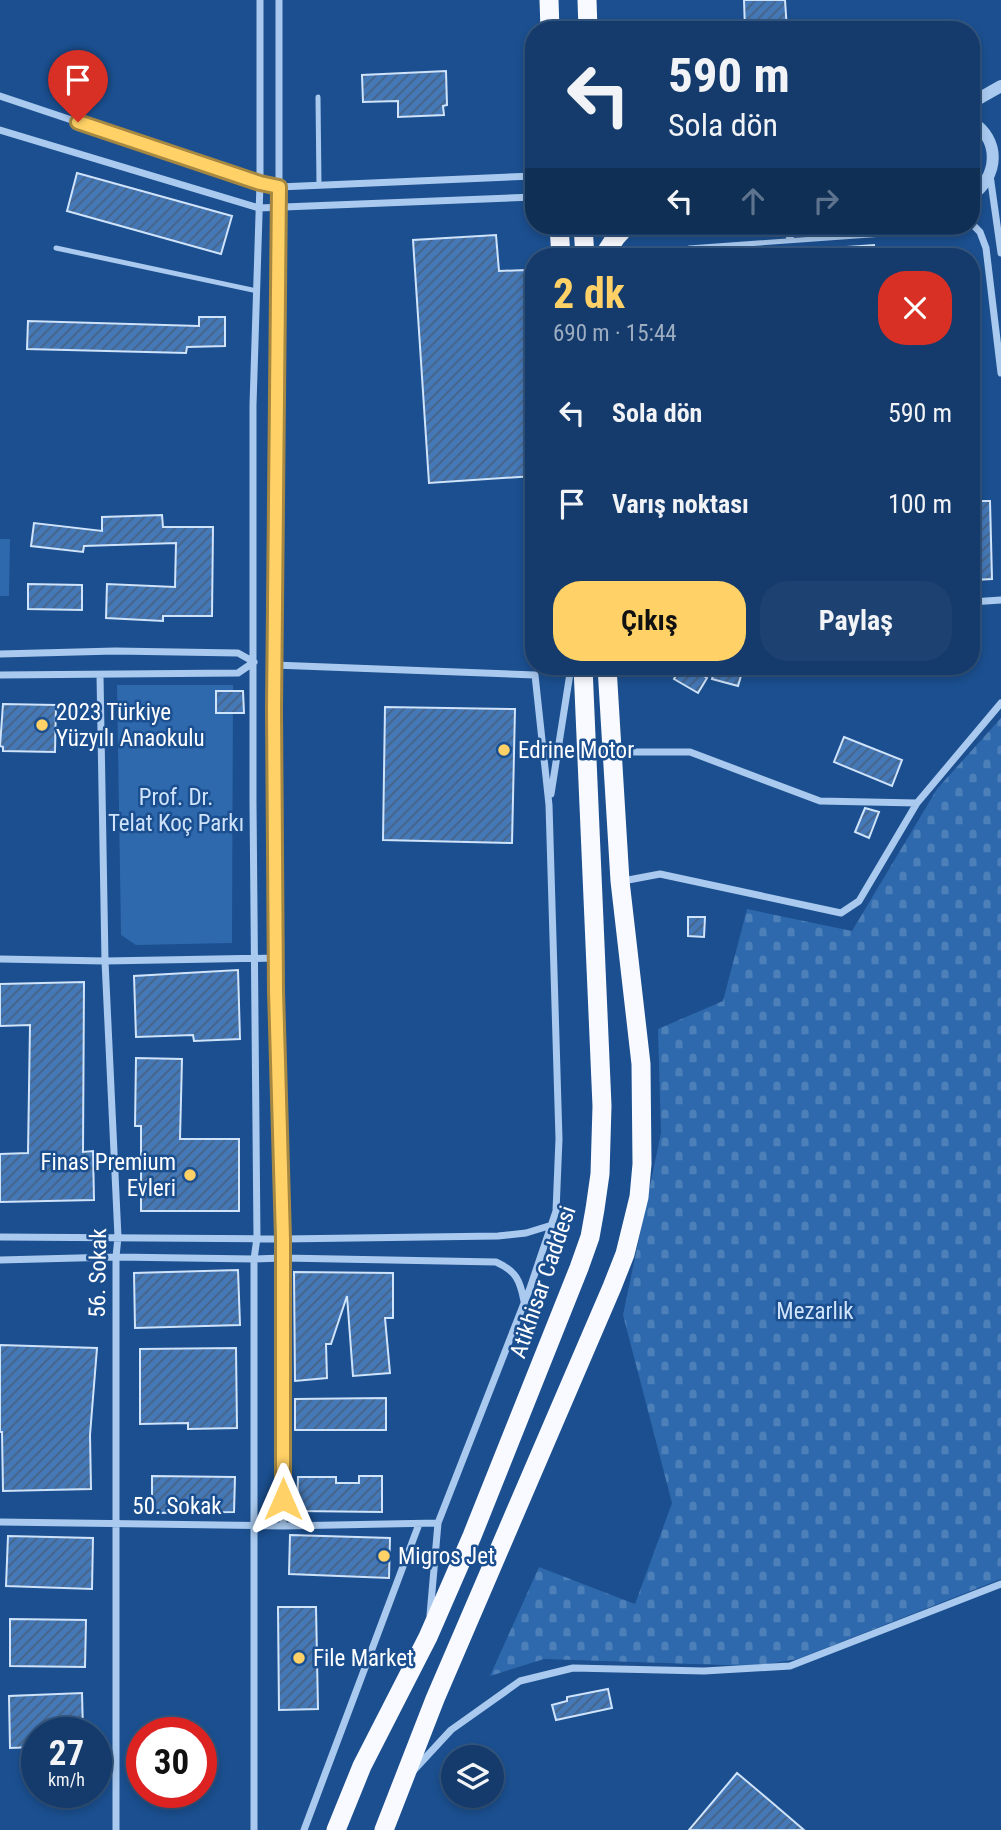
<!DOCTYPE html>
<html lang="tr">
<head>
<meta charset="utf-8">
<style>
  :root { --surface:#143b6b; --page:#1d4271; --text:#f1f3f6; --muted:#9dadc1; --line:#33557e; --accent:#ffd166 }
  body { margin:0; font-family:"Roboto Condensed",sans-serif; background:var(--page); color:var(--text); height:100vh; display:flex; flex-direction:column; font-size:26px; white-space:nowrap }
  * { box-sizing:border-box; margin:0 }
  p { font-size:23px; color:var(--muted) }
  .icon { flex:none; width:38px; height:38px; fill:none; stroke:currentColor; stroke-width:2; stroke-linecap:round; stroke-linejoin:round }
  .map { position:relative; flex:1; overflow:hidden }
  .sheet { position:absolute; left:525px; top:248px; width:455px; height:427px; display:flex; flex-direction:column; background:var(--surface); border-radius:28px; box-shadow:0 4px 10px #0003,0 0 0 2px var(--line) }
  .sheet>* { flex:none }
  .hud { position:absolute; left:525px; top:21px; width:455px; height:214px; border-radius:28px; box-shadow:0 4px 10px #0003,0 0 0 2px var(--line); background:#143b6b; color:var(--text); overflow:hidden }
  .controls { position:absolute; left:441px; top:1745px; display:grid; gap:14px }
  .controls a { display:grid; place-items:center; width:63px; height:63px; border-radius:50%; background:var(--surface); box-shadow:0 4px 10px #0003,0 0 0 2px var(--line); font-size:35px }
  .speed { position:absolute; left:21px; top:1717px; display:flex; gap:14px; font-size:35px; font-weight:700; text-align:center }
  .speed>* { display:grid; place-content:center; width:91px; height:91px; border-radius:50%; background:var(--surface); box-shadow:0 4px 10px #0003,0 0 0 2px var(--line); line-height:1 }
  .speed small { font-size:18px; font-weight:400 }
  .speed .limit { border:10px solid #d22; background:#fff; color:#111 }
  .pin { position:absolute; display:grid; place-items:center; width:60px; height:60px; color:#fff; margin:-72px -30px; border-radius:50% 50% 50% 0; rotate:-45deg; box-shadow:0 0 7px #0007 }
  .pin .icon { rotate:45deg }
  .me { position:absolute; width:77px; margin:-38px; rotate:0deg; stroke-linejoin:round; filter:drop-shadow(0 0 5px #0008) }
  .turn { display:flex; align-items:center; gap:24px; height:147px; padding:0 28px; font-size:32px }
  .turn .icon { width:91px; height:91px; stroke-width:2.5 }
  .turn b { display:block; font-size:49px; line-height:60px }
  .lanes { display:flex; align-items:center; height:66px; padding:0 28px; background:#0003; justify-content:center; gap:35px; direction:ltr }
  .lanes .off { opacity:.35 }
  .round { display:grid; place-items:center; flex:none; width:74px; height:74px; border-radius:28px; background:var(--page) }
  .headline { display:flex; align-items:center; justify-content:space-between; height:119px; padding:0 28px }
  h1 { font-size:42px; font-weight:700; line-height:52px; color:var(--accent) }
  .primary-button { display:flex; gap:14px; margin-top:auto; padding:14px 28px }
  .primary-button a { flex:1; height:80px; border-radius:28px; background:var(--accent); color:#111; font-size:28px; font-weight:700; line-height:80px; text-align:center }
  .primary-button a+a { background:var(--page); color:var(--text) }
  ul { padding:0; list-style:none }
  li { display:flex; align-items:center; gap:21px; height:91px; padding:0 28px }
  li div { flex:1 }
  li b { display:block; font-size:26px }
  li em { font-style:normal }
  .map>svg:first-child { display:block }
  .cemetery { fill:url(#cemetery-stones) }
  .park { fill:#2e69ad }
  .building { fill:url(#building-hatch); stroke:#cfe3fa; stroke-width:2 }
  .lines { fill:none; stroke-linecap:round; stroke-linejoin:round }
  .service { stroke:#a9c9ee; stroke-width:5 }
  .minor { stroke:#a9c9ee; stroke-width:7 }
  .tertiary { stroke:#a9c9ee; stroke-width:12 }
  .trunk { stroke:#f8faff; stroke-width:19 }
  .route-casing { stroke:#a68842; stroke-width:18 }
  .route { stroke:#ffd166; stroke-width:12 }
  .poi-dot { fill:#ffd166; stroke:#1b4f8f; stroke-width:2.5 }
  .labels { text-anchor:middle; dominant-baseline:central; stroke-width:5; stroke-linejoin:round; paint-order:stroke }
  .poi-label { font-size:23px; fill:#fff; stroke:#1b4f8f; text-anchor:start }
  .park-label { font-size:23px; fill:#cfe3fa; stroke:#1b4f8f }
  .street-label { font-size:23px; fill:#fff; stroke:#1b4f8f }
</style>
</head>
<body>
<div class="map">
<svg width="1001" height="1830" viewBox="0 0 1001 1830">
  <defs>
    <pattern id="cemetery-stones" width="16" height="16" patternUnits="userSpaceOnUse" patternTransform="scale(1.75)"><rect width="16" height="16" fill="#2e69ad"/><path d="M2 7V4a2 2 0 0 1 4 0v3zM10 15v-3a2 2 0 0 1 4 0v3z" fill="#4d80b9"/></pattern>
    <pattern id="building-hatch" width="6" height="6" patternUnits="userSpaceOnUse" patternTransform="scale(1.75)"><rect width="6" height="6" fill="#4478b7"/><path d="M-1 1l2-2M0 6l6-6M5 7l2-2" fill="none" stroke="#486282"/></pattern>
  </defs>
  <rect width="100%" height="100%" fill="#1b4f8f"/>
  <!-- cemetery -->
  <path class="cemetery" d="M1001,718V1579L798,1659L754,1666L544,1659L490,1676L539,1567L635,1604L672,1503L623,1315L661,1133L658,1029L723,1001L747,909L852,931L937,789Z"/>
  <!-- park -->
  <path class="park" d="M0,539H10L9,596H0Z
    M117,685H233L232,943L136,945L121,935Z"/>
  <!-- building -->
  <path class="building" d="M744,0H785L787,30H745Z
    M446,71L447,105L443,106L444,115L398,117V101L363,102L362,75Z
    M77,173L232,216L221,254L67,211Z
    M496,235L499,271L526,270L534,391V476L429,483L413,240Z
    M874,245V257H834L833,248Z
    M199,317H225V346L187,347L186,353L27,349L28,321L199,326Z
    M972,501H990L992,579L974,580Z
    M162,515L163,527H213L212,616H163V621L106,618L107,584L175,587L176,543L84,546L83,552L31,546L34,523L102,531V517Z
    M28,584L82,585V610L28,609Z
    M681,667H689L707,678L698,693L674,679Z
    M715,667L743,669L738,686L712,679Z
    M216,691H243L244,713H216Z
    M3,704L56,705L55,752L3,751V747L0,746Z
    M385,707L515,709L512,843L383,840Z
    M844,737L902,760L892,786L834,762Z
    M865,808L879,812L869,838L855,832Z
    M688,917H705L704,937L688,936Z
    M238,970L240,1039L194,1041L193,1035L136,1037L134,976Z
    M84,982L83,1152L93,1151L94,1200L0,1202V1154L28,1153L30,1025L0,1026V984Z
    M136,1058L182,1059L180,1139H239V1211H141V1126H135Z
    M238,1270L240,1325L135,1328L134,1273Z
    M294,1272L393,1273V1318H385L390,1373L353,1376L347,1296L331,1344H326L327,1378L295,1381Z
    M0,1345L97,1348L90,1435L91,1489L3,1491L2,1432H0Z
    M236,1348L237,1428L188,1429V1423L140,1424V1349Z
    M386,1398V1430H295V1399Z
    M152,1476L235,1477L234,1512L152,1513Z
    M359,1476H382V1512L297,1511L298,1477H336V1483H359Z
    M290,1535L390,1538L389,1578L289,1574Z
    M8,1536L93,1538L92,1589L6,1586Z
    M278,1607H316L318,1709L279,1710Z
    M10,1619L86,1620L85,1667L10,1666Z
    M608,1689L612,1708L556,1720L552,1705L567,1701V1697Z
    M82,1693L83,1732H37V1747L10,1748L9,1696Z
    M737,1773L769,1800L804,1830H689Z"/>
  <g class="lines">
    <!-- service -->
    <path class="service" d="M318,97L319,185
      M783,226L790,240
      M790,240L796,226
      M56,248L257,291
      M689,257V248L912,232"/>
    <!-- minor -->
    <path class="minor" d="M279,0V187L274,711L276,991L283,1239V1526
      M0,96L260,183L279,187L534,176
      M0,130L259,208L534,197
      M990,175L1001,253
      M971,223L980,232L986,248L1001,373
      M971,602L1001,600
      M0,654L115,651L238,653L254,662
      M274,665L535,675L549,805L559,1139L556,1211L530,1288L438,1523L430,1615
      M0,675L238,673L254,662
      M100,675L105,961L118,1237L116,1257V1830
      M612,752H690L820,801L917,803
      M551,794L571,667
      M623,881L660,874L841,913L859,901L917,803L1001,703
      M0,959L105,961L277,958
      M0,1237L283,1239L498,1236L526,1233L552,1225
      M0,1260L116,1257L254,1259L283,1258L496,1262C516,1271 520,1280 524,1301
      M0,1522L283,1526L438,1523
      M414,1770L451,1730L520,1681L573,1668L704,1671L790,1666L1001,1584
      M254,1830V1259L257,1238L253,802V405L260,183V0
      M304,1830L419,1524"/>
    <!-- tertiary -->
    <path class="tertiary" d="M971,103L1001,86
      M971,121C1001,140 999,176 971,196"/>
    <!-- trunk -->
    <path class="trunk" d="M549,0L550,30
      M587,0L588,30
      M559,226L561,257
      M583,226L585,257
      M603,257L616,237L626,226
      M336,1830L362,1766L428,1637L472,1536L579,1268L590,1237L595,1209L600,1174L602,1106L583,667
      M384,1830L435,1699L612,1287L625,1254L639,1197L642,1164L641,1064L620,881L607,667"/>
  </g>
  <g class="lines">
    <!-- route casing -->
    <g class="route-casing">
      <path id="route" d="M78,122L260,183L279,187L274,710L276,991L283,1239V1499"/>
    </g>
    <!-- route -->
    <use href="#route" class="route"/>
  </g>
  <!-- markers -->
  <g class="poi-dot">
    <circle cx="42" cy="725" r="7"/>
    <circle cx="504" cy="750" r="7"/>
    <circle cx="190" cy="1175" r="7"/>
    <circle cx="384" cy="1556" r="7"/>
    <circle cx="299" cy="1658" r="7"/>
  </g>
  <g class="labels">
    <!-- poi labels -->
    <g class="poi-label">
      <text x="56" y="712">2023 Türkiye<tspan x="56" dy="26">Yüzyılı Anaokulu</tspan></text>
      <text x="518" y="750">Edrine Motor</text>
      <text x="176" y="1162" text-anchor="end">Finas Premium<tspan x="176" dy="26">Evleri</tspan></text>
      <text x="398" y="1556">Migros Jet</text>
      <text x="313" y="1658">File Market</text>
    </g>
    <!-- park labels -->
    <g class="park-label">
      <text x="176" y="797">Prof. Dr.<tspan x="176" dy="26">Telat Koç Parkı</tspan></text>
      <text x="815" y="1311">Mezarlık</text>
    </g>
    <!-- street labels -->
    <g class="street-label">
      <text transform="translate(98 1273) rotate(-89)">56. Sokak</text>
      <text transform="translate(543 1282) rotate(-71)">Atikhisar Caddesi</text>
      <text x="177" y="1506">50. Sokak</text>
    </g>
  </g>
</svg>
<div class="controls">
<a><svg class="icon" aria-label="layers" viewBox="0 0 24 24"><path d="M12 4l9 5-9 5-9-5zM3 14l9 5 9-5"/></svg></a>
</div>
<div class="speed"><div>27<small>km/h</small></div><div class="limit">30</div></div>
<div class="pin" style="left:78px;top:122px;background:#d93025"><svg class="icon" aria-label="arrive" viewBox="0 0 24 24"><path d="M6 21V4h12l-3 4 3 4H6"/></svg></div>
<svg class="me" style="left:283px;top:1499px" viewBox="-20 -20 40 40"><path d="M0-17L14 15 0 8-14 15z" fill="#ffd166" stroke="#fff" stroke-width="4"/></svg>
<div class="hud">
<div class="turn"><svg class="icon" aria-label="left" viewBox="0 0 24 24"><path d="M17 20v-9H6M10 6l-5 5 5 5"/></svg><div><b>590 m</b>Sola dön</div></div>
<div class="lanes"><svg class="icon" aria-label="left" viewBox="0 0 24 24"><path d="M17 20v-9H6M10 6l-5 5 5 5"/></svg><svg class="icon off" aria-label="ahead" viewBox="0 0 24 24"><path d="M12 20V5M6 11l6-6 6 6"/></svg><svg class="icon off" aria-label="right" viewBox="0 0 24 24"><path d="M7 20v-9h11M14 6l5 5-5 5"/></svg></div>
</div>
<section class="sheet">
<div class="headline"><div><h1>2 dk</h1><p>690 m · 15:44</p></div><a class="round" style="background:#d93025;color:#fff"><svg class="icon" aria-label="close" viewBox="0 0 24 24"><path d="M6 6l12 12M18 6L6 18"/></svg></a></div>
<ul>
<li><svg class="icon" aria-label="left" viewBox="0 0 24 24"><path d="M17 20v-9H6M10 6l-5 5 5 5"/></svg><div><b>Sola dön</b></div><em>590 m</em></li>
<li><svg class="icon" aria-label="arrive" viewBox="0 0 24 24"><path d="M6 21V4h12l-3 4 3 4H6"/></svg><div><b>Varış noktası</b></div><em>100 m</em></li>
</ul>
<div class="primary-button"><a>Çıkış</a><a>Paylaş</a></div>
</section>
</div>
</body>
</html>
